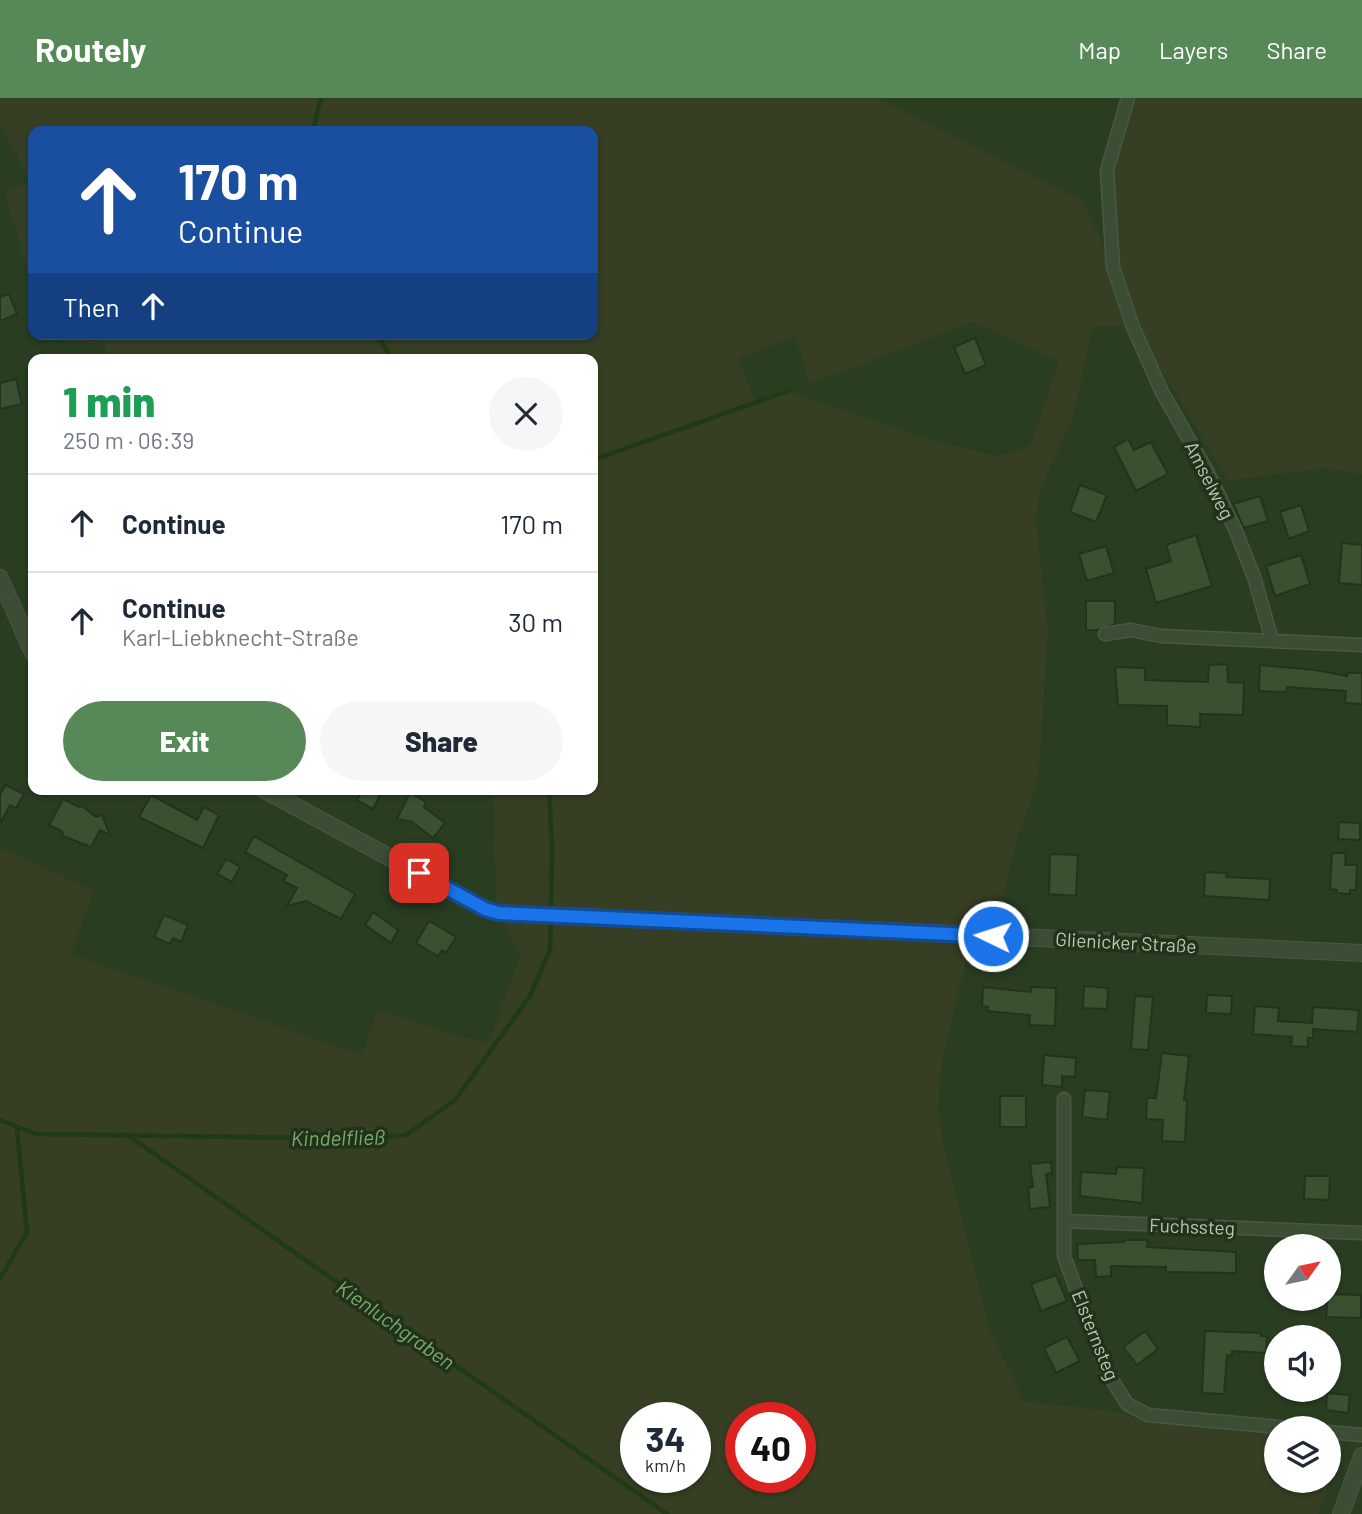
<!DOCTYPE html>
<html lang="en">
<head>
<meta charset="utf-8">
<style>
  :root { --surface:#fff; --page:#f6f6f7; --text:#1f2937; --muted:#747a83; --line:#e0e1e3; --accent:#578958 }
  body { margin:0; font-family:Barlow,sans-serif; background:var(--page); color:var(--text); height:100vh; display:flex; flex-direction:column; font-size:26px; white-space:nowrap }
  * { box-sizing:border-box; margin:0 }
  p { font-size:23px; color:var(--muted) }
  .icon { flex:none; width:38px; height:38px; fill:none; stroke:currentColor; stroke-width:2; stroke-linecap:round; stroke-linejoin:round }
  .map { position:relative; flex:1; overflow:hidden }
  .panel { position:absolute; left:28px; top:256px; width:570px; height:441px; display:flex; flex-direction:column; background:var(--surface); border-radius:14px; box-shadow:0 2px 5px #0004 }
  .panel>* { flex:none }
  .guide { position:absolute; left:28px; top:28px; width:570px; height:214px; border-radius:14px; box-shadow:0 2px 5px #0004; background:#1a4fa0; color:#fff; overflow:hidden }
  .needle { width:46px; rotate:57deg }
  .fabs { position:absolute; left:1264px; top:1136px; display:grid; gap:14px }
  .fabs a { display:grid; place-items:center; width:77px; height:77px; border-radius:50%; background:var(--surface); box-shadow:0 2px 5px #0004; font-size:35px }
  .speed { position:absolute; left:620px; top:1304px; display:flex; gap:14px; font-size:35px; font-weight:700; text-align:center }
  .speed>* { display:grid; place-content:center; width:91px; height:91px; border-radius:50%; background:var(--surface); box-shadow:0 2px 5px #0004; line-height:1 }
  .speed small { font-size:18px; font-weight:400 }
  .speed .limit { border:10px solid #d22; background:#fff; color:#111 }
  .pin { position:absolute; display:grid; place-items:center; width:60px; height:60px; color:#fff; margin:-30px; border-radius:14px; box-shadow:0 4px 10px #0006 }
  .me { position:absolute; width:77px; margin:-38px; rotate:274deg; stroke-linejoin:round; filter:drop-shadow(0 0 5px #0008) }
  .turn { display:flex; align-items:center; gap:24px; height:147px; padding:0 35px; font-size:32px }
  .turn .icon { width:91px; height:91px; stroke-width:2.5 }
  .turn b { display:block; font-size:49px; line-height:60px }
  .then { display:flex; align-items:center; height:66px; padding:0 35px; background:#0003; gap:14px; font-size:26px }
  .round { display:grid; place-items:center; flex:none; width:74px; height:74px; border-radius:37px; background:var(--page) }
  .summary { display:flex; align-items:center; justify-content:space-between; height:119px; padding:0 35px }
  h1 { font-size:42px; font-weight:800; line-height:52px; color:#1e9e55 }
  .primary-button { display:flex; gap:14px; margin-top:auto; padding:14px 35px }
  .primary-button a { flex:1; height:80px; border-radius:42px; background:var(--accent); color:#fff; font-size:28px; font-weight:800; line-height:80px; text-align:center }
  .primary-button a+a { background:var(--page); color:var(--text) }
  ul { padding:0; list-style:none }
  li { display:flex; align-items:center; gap:21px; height:98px; padding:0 35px; border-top:2px solid var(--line) }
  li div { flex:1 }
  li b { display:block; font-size:26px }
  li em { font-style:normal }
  header { display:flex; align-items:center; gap:42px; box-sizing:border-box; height:98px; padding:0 35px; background:var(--accent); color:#fff }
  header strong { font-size:33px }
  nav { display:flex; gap:38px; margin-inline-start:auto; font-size:24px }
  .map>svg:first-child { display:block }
  .green { fill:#363e23; fill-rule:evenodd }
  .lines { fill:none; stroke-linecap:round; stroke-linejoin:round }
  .stream { stroke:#1e3b14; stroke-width:4.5 }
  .building { fill:#395130; stroke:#22341d; stroke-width:2 }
  .minor-casing { stroke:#475942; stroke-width:15 }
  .tertiary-casing { stroke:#475942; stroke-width:18 }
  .minor { stroke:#3b4d35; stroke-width:12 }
  .tertiary { stroke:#3b4d35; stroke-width:16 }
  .route-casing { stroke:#114b97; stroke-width:18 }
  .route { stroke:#1a73e8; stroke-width:12 }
  .labels { text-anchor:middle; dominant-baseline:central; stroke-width:7; stroke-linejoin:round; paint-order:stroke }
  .street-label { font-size:19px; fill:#b6c9b1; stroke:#20321b }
  .water-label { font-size:21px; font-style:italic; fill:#79aa68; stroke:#20321b }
</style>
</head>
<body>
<header>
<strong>Routely</strong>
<nav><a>Map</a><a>Layers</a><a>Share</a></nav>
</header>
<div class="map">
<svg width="1362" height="1416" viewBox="0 0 1362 1416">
  <rect width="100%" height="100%" fill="#293d21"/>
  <!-- green -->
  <path class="green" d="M0,0H878L1082,102L1112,166L1107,72L1128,0H1362V376L1324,370L1228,383L1181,303L1133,228L1093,229L1073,319L1040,392L1036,422L1048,534L1040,662L1035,692L1018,738L993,838L972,837L942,961L938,1009L945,1055L988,1227L1023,1303L1118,1314L1147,1324L1276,1337V1382H1328V1344L1344,1345L1318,1416H0V749L94,793L71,856L362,957L377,913L488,946L520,858L496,809L493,691H593V261H110L104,246L49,242L47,236H593V33H33V190L4,93L33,83L27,77L0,26ZM973,224L1059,263L1030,348L997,358L930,342L788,293L755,304L739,261L795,238L810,286ZM635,1320H695V1379H635ZM740,1320H800V1379H740Z"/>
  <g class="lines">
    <!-- stream -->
    <path class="stream" d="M313,33L321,0
      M377,236L392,261
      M593,362L788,293
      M549,691L552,751L551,813
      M0,1022L36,1036L362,1041L406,1037L455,1002L530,898L550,852L551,822
      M126,1036L667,1416
      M0,1181L27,1134L17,1031"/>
  </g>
  <!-- building -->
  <path class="building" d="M9,196L17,216L0,223V199Z
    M975,240L986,267L965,276L954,249Z
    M16,281L22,306L0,311V285Z
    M1128,341L1134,352L1151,344L1168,376L1136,393L1114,349Z
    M1080,387L1107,397L1096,424L1070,414Z
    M1260,398L1268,423L1244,430L1233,406Z
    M1301,407L1309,433L1289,441L1280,414Z
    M1196,437L1212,488L1156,505L1146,471L1171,463L1166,447Z
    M1342,445L1362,447V487L1339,485Z
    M1106,448L1114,475L1087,483L1079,456Z
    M1301,457L1310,486L1275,498L1266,468Z
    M1086,503H1115V526L1098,532H1086Z
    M1227,566L1228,584L1244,585L1243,617L1200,616V629L1167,627V608L1118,607L1115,569L1145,570V582L1208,584L1209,567Z
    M1260,567L1315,572L1347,578V575H1362V606L1345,605L1346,593L1287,589L1286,594L1259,593Z
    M5,687L24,696L16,710L10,707L0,726V697Z
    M363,691H383L373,711L357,702Z
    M410,695L426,704L424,709L445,725L433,740L412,724L397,721Z
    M151,697L197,722L204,709L219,717L203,750L139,719Z
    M63,701L79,709L82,708L96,719L102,717L110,737L100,732L91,749L63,738L62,733L49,727Z
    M1339,724L1360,725V742L1338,741Z
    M254,738L355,796L341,821L306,803L287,808L297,790L283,783L287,777L245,754Z
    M1332,755H1346L1345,767H1357L1356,792H1350V796L1336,795L1337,792L1330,791Z
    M1050,756L1078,757L1076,798L1049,796Z
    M226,761L240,769L232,784L217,776Z
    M1205,774L1227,775L1226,779L1270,781L1269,802L1204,798Z
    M373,814L398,832L391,845L365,827Z
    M164,817L188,827L181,844L173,840L170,846L154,839Z
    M429,823L456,839L446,855L442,852L438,858L416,845Z
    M1084,888L1108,890L1107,911L1083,910Z
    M983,889L1031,894V889L1056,890L1055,928L1029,927L1030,917L987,913L988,909L982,908Z
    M1207,897L1232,898L1231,916L1206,915Z
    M1135,898L1153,899L1148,952L1131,951Z
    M1255,908L1279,910L1278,923L1312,925L1313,909L1359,912L1357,934L1313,931V940H1308V949L1291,948L1292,939L1253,936Z
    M1162,955L1189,958L1184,1002H1187L1185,1044L1162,1043L1163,1022L1146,1021L1147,1000H1156Z
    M1044,957L1076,960L1075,979L1062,978V989L1042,987Z
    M1085,992L1110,994L1107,1022L1082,1019Z
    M1000,998H1026V1029H1000Z
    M1051,1064L1052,1075L1046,1076L1050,1109L1030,1111L1028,1090L1033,1089L1030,1066Z
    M1117,1069L1144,1070L1142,1105L1080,1098L1081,1074L1116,1076Z
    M1305,1078H1330L1329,1102L1304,1101Z
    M1124,1142H1148L1147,1149L1236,1154V1175L1166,1174V1169L1111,1168V1178L1096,1179L1095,1162H1078L1077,1146L1124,1144Z
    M1056,1177L1067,1203L1041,1213L1031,1186Z
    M1328,1196L1361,1197V1220L1326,1219Z
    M1145,1233L1158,1251L1137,1267L1123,1249Z
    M1205,1233L1261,1235V1238H1267L1266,1255L1232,1253V1257H1227L1224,1296L1202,1295Z
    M1067,1239L1080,1263L1056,1275L1044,1250Z
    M1327,1295L1350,1297L1348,1315L1326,1312Z"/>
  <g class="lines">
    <!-- minor casing -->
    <g class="minor-casing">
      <path id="minor" d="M1128,0L1107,72L1113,169L1133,229L1162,294L1208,375L1235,431L1254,479L1272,542
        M1105,536L1131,532L1161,538L1362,547
        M1064,1001V1158L1107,1274L1127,1306L1148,1317L1290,1330
        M1065,1123L1362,1135
        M1328,1334L1362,1337"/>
    </g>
    <!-- tertiary casing -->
    <g class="tertiary-casing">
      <path id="tertiary" d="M0,480L33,555
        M263,691L485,811L499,815L1362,855
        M1341,1416L1362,1358"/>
    </g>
    <!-- minor -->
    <use href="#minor" class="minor"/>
    <!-- tertiary -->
    <use href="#tertiary" class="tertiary"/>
  </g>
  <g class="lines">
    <!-- route casing -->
    <g class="route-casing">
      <path id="route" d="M419,775L485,811L499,815L993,838"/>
    </g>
    <!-- route -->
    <use href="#route" class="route"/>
  </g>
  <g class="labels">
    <!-- street labels -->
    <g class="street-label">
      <text transform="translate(1210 382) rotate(63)">Amselweg</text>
      <text transform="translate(1126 844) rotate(3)">Glienicker Straße</text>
      <text transform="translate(1192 1128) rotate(2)">Fuchssteg</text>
      <text transform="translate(1096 1237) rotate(68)">Elsternsteg</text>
    </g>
    <!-- water labels -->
    <g class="water-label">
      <text transform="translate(338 1039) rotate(-1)">Kindelfließ</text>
      <text transform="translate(396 1226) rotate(35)">Kienluchgraben</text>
    </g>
  </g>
</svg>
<div class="fabs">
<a><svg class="needle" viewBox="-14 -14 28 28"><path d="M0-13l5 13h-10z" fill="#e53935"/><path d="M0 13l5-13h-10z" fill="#747a83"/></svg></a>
<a><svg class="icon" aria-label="sound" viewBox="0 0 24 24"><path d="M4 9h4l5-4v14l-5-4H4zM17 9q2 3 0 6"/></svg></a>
<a><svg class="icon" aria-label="layers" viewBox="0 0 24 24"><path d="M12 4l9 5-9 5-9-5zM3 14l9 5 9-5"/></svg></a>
</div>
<div class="speed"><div>34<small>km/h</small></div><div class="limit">40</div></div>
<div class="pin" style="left:419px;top:775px;background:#d93025"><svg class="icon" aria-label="arrive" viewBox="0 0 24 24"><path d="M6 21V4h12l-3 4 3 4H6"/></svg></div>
<svg class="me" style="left:993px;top:838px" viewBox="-20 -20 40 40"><circle r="17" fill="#1a73e8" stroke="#fff" stroke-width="3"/><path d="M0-11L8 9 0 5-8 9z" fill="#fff"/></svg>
<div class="guide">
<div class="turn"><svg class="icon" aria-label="ahead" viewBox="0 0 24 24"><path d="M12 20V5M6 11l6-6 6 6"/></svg><div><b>170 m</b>Continue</div></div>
<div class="then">Then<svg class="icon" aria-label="ahead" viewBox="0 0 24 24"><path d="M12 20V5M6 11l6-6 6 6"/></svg></div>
</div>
<section class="panel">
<div class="summary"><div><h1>1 min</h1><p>250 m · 06:39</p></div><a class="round"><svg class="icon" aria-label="close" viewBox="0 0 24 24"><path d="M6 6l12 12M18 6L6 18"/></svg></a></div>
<ul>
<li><svg class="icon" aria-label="ahead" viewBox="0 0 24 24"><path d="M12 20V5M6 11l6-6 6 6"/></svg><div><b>Continue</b></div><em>170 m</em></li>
<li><svg class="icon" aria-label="ahead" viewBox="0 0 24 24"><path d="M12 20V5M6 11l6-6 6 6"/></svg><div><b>Continue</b><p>Karl-Liebknecht-Straße</p></div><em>30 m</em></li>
</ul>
<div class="primary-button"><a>Exit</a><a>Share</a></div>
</section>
</div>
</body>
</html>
